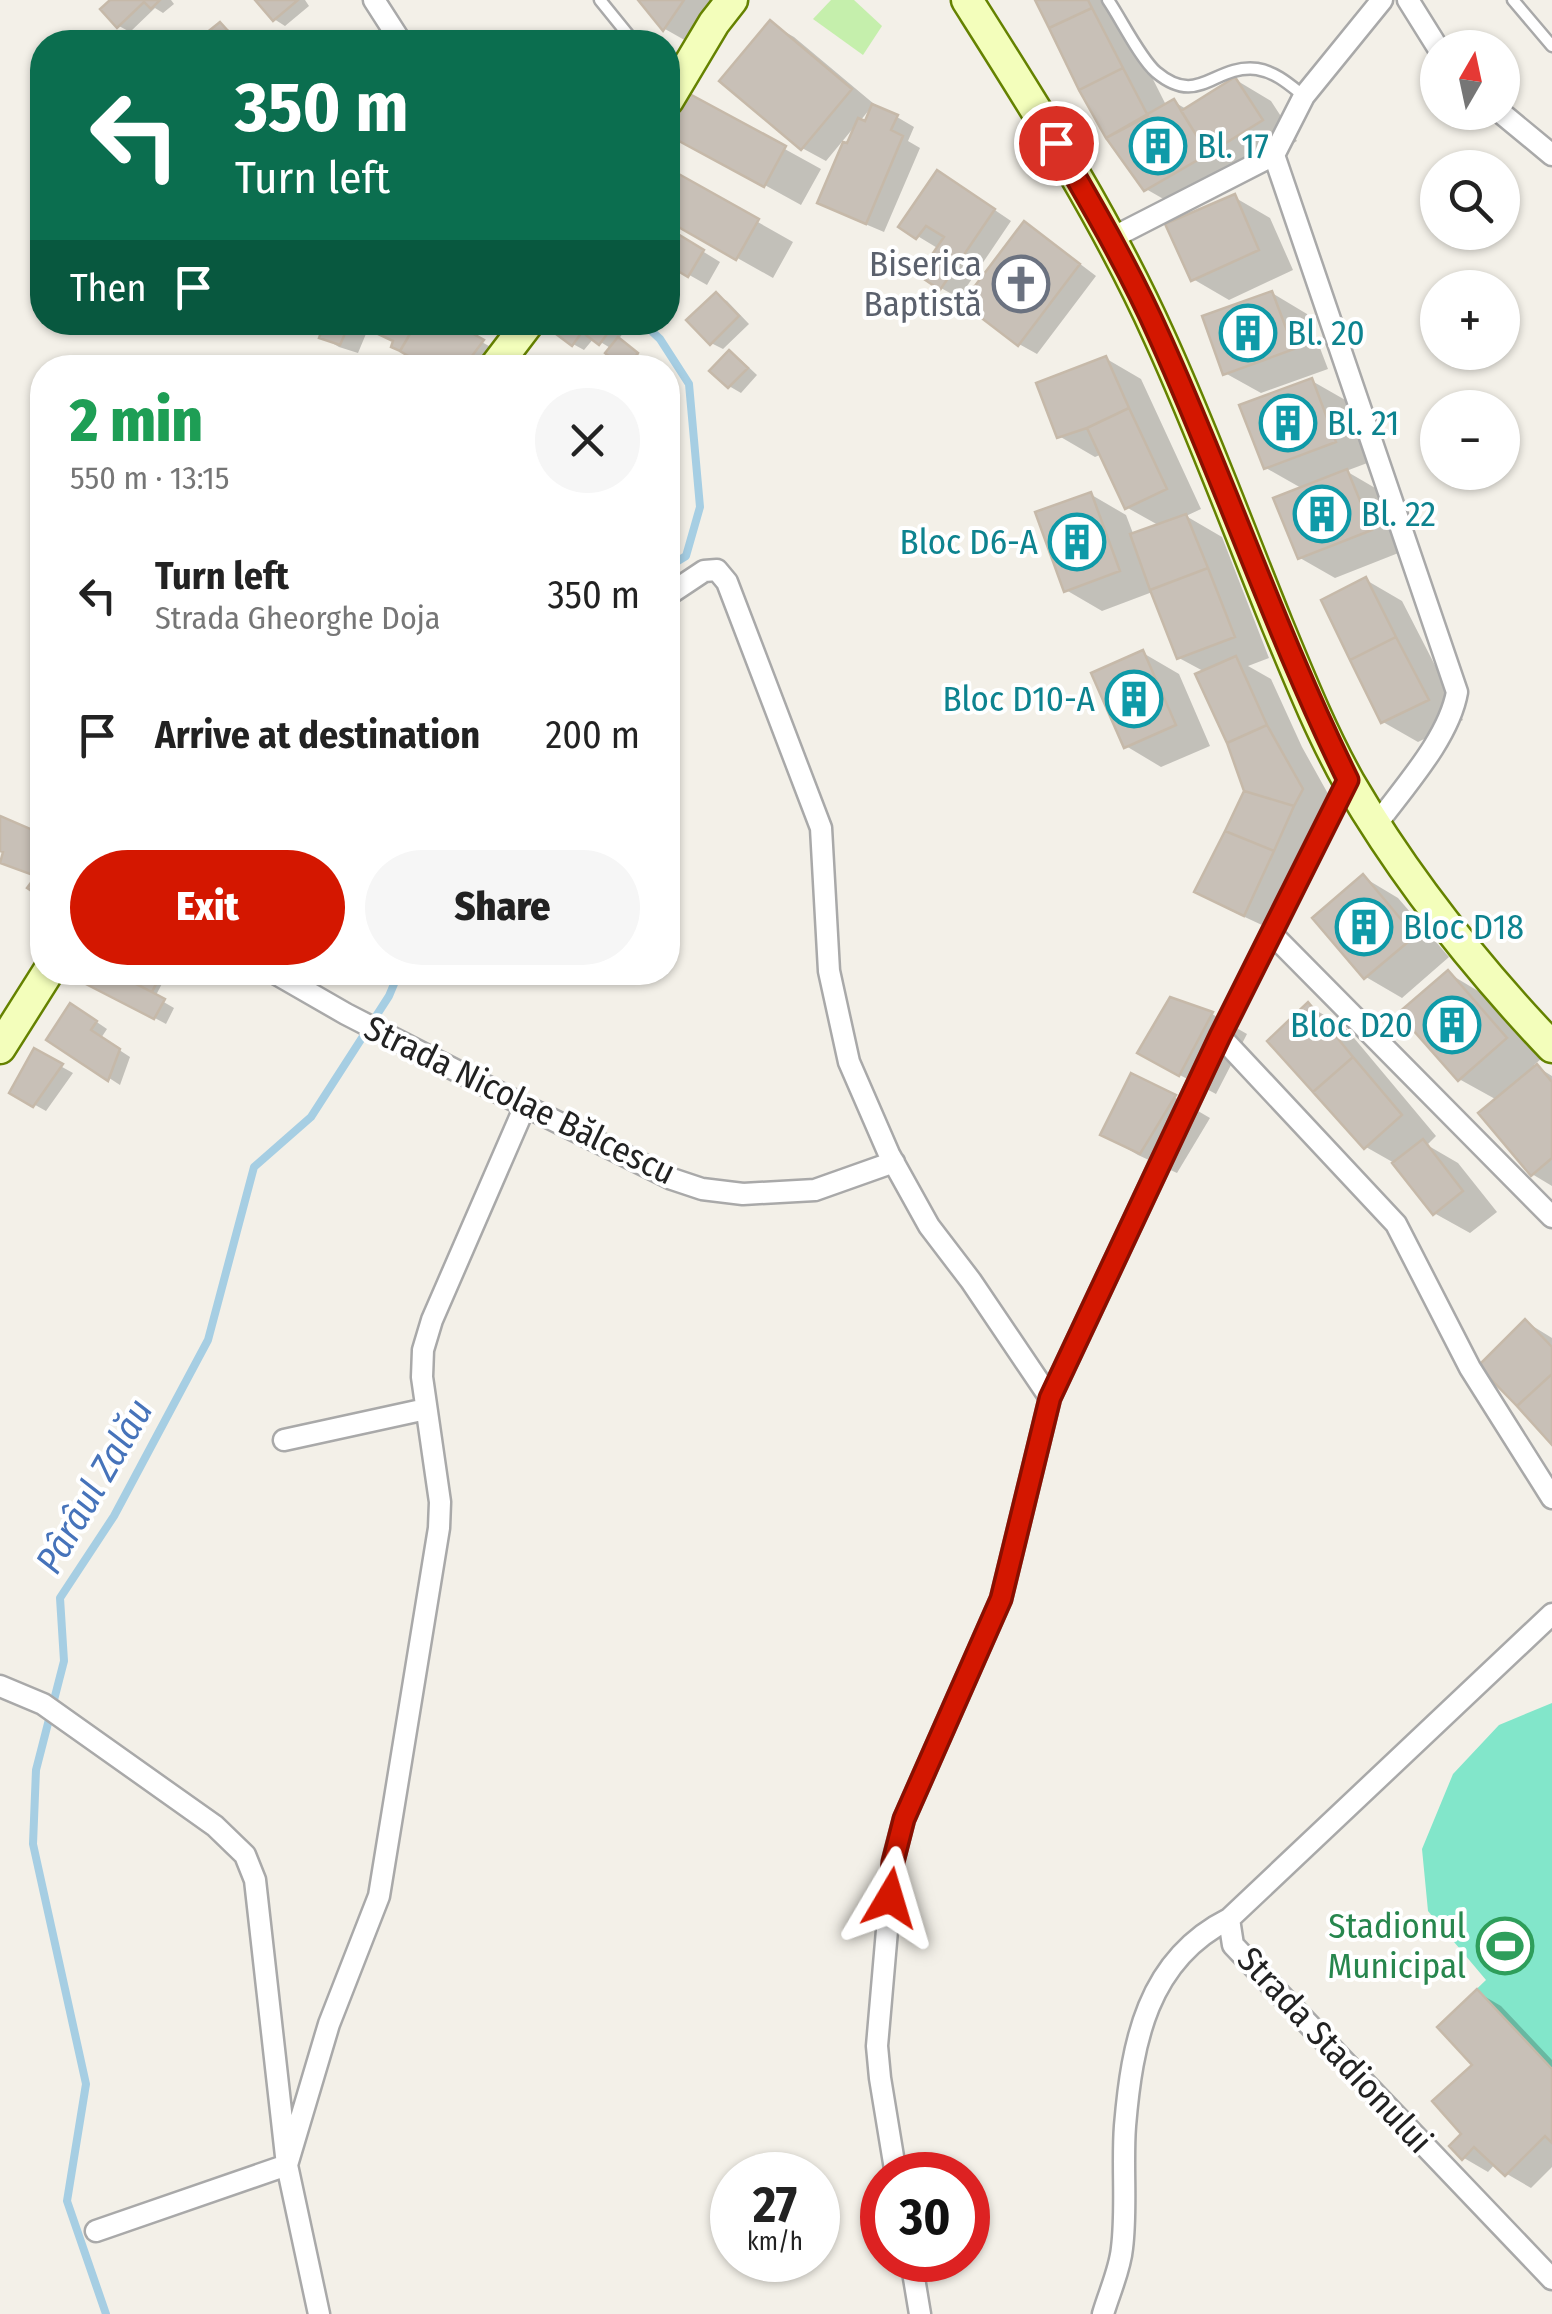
<!DOCTYPE html>
<html lang="en">
<head>
<meta charset="utf-8">
<style>
  :root { --surface:#fff; --page:#f6f6f6; --text:#222; --muted:#767676; --accent:#d41700 }
  body { margin:0; font-family:"Fira Sans Condensed",sans-serif; background:var(--page); color:var(--text); height:100vh; display:flex; flex-direction:column; font-size:38px; white-space:nowrap }
  * { box-sizing:border-box; margin:0 }
  p { font-size:32px; color:var(--muted) }
  .icon { flex:none; width:55px; height:55px; fill:none; stroke:currentColor; stroke-width:2; stroke-linecap:round; stroke-linejoin:round }
  .map { position:relative; flex:1; overflow:hidden }
  .drawer { position:absolute; left:30px; top:355px; width:650px; height:630px; display:flex; flex-direction:column; background:var(--surface); border-radius:40px; box-shadow:0 2px 8px #0004 }
  .drawer>* { flex:none }
  .banner { position:absolute; left:30px; top:30px; width:650px; height:305px; border-radius:40px; box-shadow:0 2px 8px #0004; background:#0b6e4f; color:#fff; overflow:hidden }
  .needle { width:65px; rotate:9deg }
  .fabs { position:absolute; left:1420px; top:30px; display:grid; gap:20px }
  .fabs a { display:grid; place-items:center; width:100px; height:100px; border-radius:50%; background:var(--surface); box-shadow:0 2px 8px #0004; font-size:50px }
  .speed { position:absolute; left:710px; top:2152px; display:flex; gap:20px; font-size:50px; font-weight:700; text-align:center }
  .speed>* { display:grid; place-content:center; width:130px; height:130px; border-radius:50%; background:var(--surface); box-shadow:0 2px 8px #0004; line-height:1 }
  .speed small { font-size:25px; font-weight:400 }
  .speed .limit { border:15px solid #d22; background:#fff; color:#111 }
  .pin { position:absolute; display:grid; place-items:center; width:85px; height:85px; color:#fff; margin:-42px; border:5px solid #fff; border-radius:50%; box-shadow:0 2px 10px #0007 }
  .me { position:absolute; width:110px; margin:-55px; rotate:7deg; stroke-linejoin:round; filter:drop-shadow(0 0 8px #0008) }
  .turn { display:flex; align-items:center; gap:35px; height:210px; padding:0 40px; font-size:45px }
  .turn .icon { width:130px; height:130px; stroke-width:2.5 }
  .turn b { display:block; font-size:70px; line-height:85px }
  .then { display:flex; align-items:center; height:95px; padding:0 40px; background:#0003; gap:20px; font-size:38px }
  .round { display:grid; place-items:center; flex:none; width:105px; height:105px; border-radius:52px; background:var(--page) }
  .overview { display:flex; align-items:center; justify-content:space-between; height:170px; padding:0 40px }
  h1 { font-size:60px; font-weight:800; line-height:75px; color:#1e9e55 }
  .primary-button { display:flex; gap:20px; margin-top:auto; padding:20px 40px }
  .primary-button a { flex:1; height:115px; border-radius:60px; background:var(--accent); color:#fff; font-size:40px; font-weight:800; line-height:115px; text-align:center }
  .primary-button a+a { background:var(--page); color:var(--text) }
  ul { padding:0; list-style:none }
  li { display:flex; align-items:center; gap:30px; height:140px; padding:0 40px }
  li div { flex:1 }
  li b { display:block; font-size:38px }
  li em { font-style:normal }
  .map>svg:first-child { display:block }
  .grass { fill:#c5efac }
  .pitch { fill:#82e6ca }
  .shadow { fill:#0003 }
  .lines { fill:none; stroke-linecap:round; stroke-linejoin:round }
  .stream { stroke:#a6cee3; stroke-width:8 }
  .building { fill:#c8c0b7; stroke:#c6b9a9; stroke-width:2.5 }
  .service-casing { stroke:#a9a9a9; stroke-width:15 }
  .minor-casing { stroke:#a9a9a9; stroke-width:25 }
  .secondary-casing { stroke:#658200; stroke-width:35 }
  .service { stroke:#fff; stroke-width:10 }
  .minor { stroke:#fff; stroke-width:20 }
  .secondary { stroke:#f3febb; stroke-width:30 }
  .route-casing { stroke:#8a0f00; stroke-width:25 }
  .route { stroke:#d41700; stroke-width:18 }
  .labels { text-anchor:middle; dominant-baseline:central; stroke-width:8; stroke-linejoin:round; paint-order:stroke }
  .culture-label { font-size:35px; fill:#0d838f; stroke:#fff; text-anchor:start }
  .worship-label { font-size:35px; fill:#5b616d; stroke:#fff; text-anchor:end }
  .street-label { font-size:35px; fill:#222; stroke:#fff }
  .leisure-label { font-size:35px; fill:#27864d; stroke:#fff; text-anchor:end }
  .water-label { font-size:38px; font-style:italic; fill:#4673ba; stroke:#fff }
</style>
</head>
<body>
<div class="map">
<svg width="1552" height="2314" viewBox="0 0 1552 2314">
  <rect width="100%" height="100%" fill="#f3f0e8"/>
  <!-- grass -->
  <path class="grass" d="M831,0H854L882,26L863,55L813,19Z"/>
  <!-- pitch -->
  <path class="pitch" d="M1552,1703V2143L1545,2137L1505,2176L1474,2148L1462,2160L1449,2146L1461,2134L1432,2101L1472,2065L1437,2027L1486,1980L1428,1911L1422,1849L1453,1774L1499,1725Z"/>
  <!-- shadow -->
  <path class="shadow" d="M113,0H171L174,4L163,13L155,8L130,32L119,26Z
    M258,0H305L309,6L285,26L274,19Z
    M641,0H717L688,42L665,29Z
    M1038,0H1113L1167,107L1174,102L1188,110L1236,80L1271,101L1297,141L1181,209L1146,189Z
    M771,24L794,37L874,104L860,121L866,124L897,117L914,127L908,141L920,148L884,232L837,212L820,202L848,147L855,126L826,161L802,148Z
    M220,25L231,31L241,42H199Z
    M687,95L821,169L801,205L668,132Z
    M668,171L793,242L773,278L668,219Z
    M955,183L1011,221L959,298L941,288L939,249L901,226Z
    M1234,197L1270,218L1293,270L1229,300L1193,279Z
    M1025,225L1042,235L1096,276L1037,354L1019,344L965,303Z
    M668,230L720,262L707,285L677,268L668,283Z
    M1272,293L1307,314L1328,369L1261,393L1225,373Z
    M716,295L727,301L749,324L723,349L711,343Z
    M327,322H445L500,352L489,368H432L396,342L368,329L358,353L339,347L322,337Z
    M561,322H617L626,329L618,340L642,357L633,368H628L609,353L612,349L594,338L584,350L573,344Z
    M729,354L741,360L757,375L741,393L729,386Z
    M1105,358L1141,379L1201,509L1186,516L1222,537L1269,658L1248,666L1271,679L1302,747L1337,810L1281,934L1232,911L1197,891L1247,792L1205,672L1179,658L1155,591L1102,611L1066,590L1090,494L1126,515L1134,536L1160,526L1126,507L1102,454L1095,457L1059,436Z
    M1312,381L1347,401L1370,462L1346,471L1382,492L1406,550L1335,578L1300,558L1303,489L1266,468Z
    M1366,580L1402,601L1463,720L1418,742L1383,722Z
    M1143,653L1179,674L1210,746L1161,767L1126,746Z
    M1363,877L1398,898L1449,957L1402,998L1366,977L1315,918Z
    M129,972H179L173,982L165,978L155,997L174,1008L166,1024L88,982L135,986Z
    M1448,973L1483,994L1541,1059L1534,1065L1552,1076V1186L1532,1174L1497,1100L1459,1079Z
    M1171,1000L1212,1014L1247,1034L1216,1094L1176,1073Z
    M1308,1006L1344,1026L1436,1136L1427,1145L1458,1163L1497,1212L1470,1233L1434,1213L1396,1164L1366,1147Z
    M82,1012L107,1029L101,1038L130,1057L120,1085L49,1039Z
    M35,1052L73,1073L46,1111L12,1092Z
    M1174,1097L1210,1118L1177,1173L1138,1155L1103,1134Z
    M1526,1322L1552,1338V1442Z
    M1477,1992L1501,2006L1552,2060V2167L1531,2188L1507,2174L1495,2164L1488,2172L1464,2158L1452,2146L1464,2134L1476,2066Z"/>
  <g class="lines">
    <!-- stream -->
    <path class="stream" d="M642,322L660,339L689,384L700,507L686,556L668,567
      M106,2314L67,2201L86,2084L33,1844L36,1770L64,1661L60,1598L114,1516L208,1340L254,1167L311,1117L389,996L399,972"/>
  </g>
  <!-- building -->
  <path class="building" d="M110,0H160L151,9L144,2L117,28L100,9Z
    M255,0H298L273,21Z
    M638,0H684L663,31Z
    M1035,0H1088L1092,8L1049,28Z
    M1092,8L1123,68L1079,90L1049,28Z
    M770,20L852,89L801,150L719,81Z
    M220,22L238,42H195Z
    M1123,68L1148,116L1106,138L1079,90Z
    M1235,77L1263,120L1208,154L1181,111Z
    M686,92L786,146L764,187L668,135V127Z
    M1174,99L1208,154L1144,191L1106,138Z
    M872,104L898,115L891,130L903,136L866,224L817,203L843,142L847,143L858,118L865,121Z
    M668,168L759,219L736,260L668,221Z
    M937,170L995,209L940,290L918,275L944,237L926,226L916,239L898,227Z
    M1235,194L1259,250L1191,281L1165,224Z
    M1024,221L1080,264L1018,346L962,303Z
    M668,228L704,250L688,277L668,265Z
    M1272,291L1294,349L1223,375L1202,316Z
    M716,292L739,316L710,345L686,320Z
    M325,322H350L340,345L319,338Z
    M353,322H417L400,351L391,347L393,341Z
    M417,322H452L484,340L463,368H428L400,351Z
    M558,322H616L599,345L582,332L572,346L552,331Z
    M618,337L638,353L627,368H623L605,353Z
    M729,350L748,368L728,388L709,371Z
    M1106,356L1129,408L1087,428L1057,438L1036,383Z
    M1312,378L1336,442L1264,469L1239,405Z
    M1129,408L1167,489L1125,509L1087,428Z
    M1347,469L1372,530L1298,559L1273,498Z
    M1091,492L1120,571L1064,592L1035,512Z
    M1186,514L1208,568L1150,590L1130,534Z
    M1208,568L1235,637L1177,659L1150,590Z
    M1366,577L1396,637L1350,660L1321,600Z
    M1396,637L1429,700L1381,723L1350,660Z
    M1143,650L1176,725L1124,748L1091,673Z
    M1236,656L1267,725L1227,743L1195,674Z
    M1267,725L1303,789L1294,806L1244,791L1227,743Z
    M1244,791L1294,806L1274,851L1225,831Z
    M0,816L42,834V898L27,888L36,876L0,863L3,852L0,851Z
    M1225,831L1274,851L1244,916L1194,892Z
    M1363,874L1415,936L1364,979L1312,918Z
    M1448,970L1507,1038L1458,1081L1398,1013Z
    M90,972H114L165,999L154,1019L84,983Z
    M127,972H152L160,976L152,992L124,978Z
    M1170,997L1213,1012L1179,1076L1137,1053Z
    M1308,1002L1353,1057L1313,1092L1267,1041Z
    M70,1003L97,1021L91,1030L120,1049L108,1081L46,1040Z
    M34,1048L63,1064L33,1107L9,1093Z
    M1353,1057L1402,1115L1364,1149L1313,1092Z
    M1537,1064L1552,1082V1158L1531,1176L1478,1113Z
    M1131,1073L1176,1095L1140,1154L1100,1135Z
    M1423,1139L1463,1191L1433,1215L1392,1163Z
    M1525,1319L1552,1347V1374L1517,1406L1478,1366Z
    M1552,1374V1445L1517,1406Z
    M1477,1989L1552,2069V2143L1545,2136L1505,2176L1474,2147L1462,2160L1449,2146L1461,2134L1432,2101L1472,2065L1437,2027Z"/>
  <g class="lines">
    <!-- service casing -->
    <g class="service-casing">
      <path id="service" d="M600,0L634,42
        M1108,0C1121,19 1140,58 1156,72C1199,108 1213,64 1257,69C1276,72 1290,85 1304,96
        M1513,0L1552,46"/>
    </g>
    <!-- minor casing -->
    <g class="minor-casing">
      <path id="minor" d="M374,0L401,42
        M1408,0L1438,48
        M1500,112L1552,155
        M1112,238L1274,155
        M668,595L704,571L717,570L727,582L821,828L829,971L849,1062L889,1154L929,1226L971,1281L1050,1398
        M1376,825C1404,787 1449,738 1457,692L1274,155L1304,96L1382,0
        M1272,934L1552,1217
        M273,972L346,1014L525,1106L672,1179L702,1189L743,1194L815,1190L894,1162
        M1220,1036L1396,1224L1470,1368L1552,1498
        M284,1440L426,1409
        M1552,1614L1229,1919L1233,1945L1552,2279
        M0,1686L43,1704L215,1826L245,1855L255,1880L287,2165L96,2231
        M896,2175L880,2078L877,2046L893,1861L904,1819L1001,1599L1050,1398L1220,1036L1348,780
        M911,2260L920,2314
        M319,2314L287,2165L329,2024L379,1896L439,1528L440,1502L422,1377L423,1350L432,1320L525,1106
        M1103,2314C1109,2293 1120,2270 1122,2248C1127,2208 1122,2166 1125,2126C1132,2043 1147,1960 1229,1919"/>
    </g>
    <!-- secondary casing -->
    <g class="secondary-casing">
      <path id="secondary" d="M967,0C1036,109 1106,218 1159,336C1202,430 1238,528 1277,624C1299,677 1321,732 1349,782C1405,878 1476,967 1552,1047
        M668,100L714,23L732,0
        M494,368L529,322
        M0,1048L48,972"/>
    </g>
    <!-- service -->
    <use href="#service" class="service"/>
    <!-- minor -->
    <use href="#minor" class="minor"/>
    <!-- secondary -->
    <use href="#secondary" class="secondary"/>
  </g>
  <g class="lines">
    <!-- route casing -->
    <g class="route-casing">
      <path id="route" d="M890,1898L893,1862L904,1819L1001,1599L1050,1398L1220,1036L1348,780C1277,636 1226,484 1160,338C1130,270 1093,207 1056,143"/>
    </g>
    <!-- route -->
    <use href="#route" class="route"/>
  </g>
  <!-- icons -->
  <defs>
    <g id="building-ring" transform="scale(2.875)"><circle r="9.5" fill="#fff" stroke="#0f9aa8" stroke-width="1.5"/><path d="M-4-6H4V6H1V3H-1V6H-4ZM-2.5-4.3h1.7v1.8h-1.7ZM.8-4.3h1.7v1.8H.8ZM-2.5-1h1.7V.8h-1.7ZM.8-1h1.7V.8H.8Z" fill="#0f9aa8"/></g>
    <g id="church-ring" transform="scale(2.875)"><circle r="9.5" fill="#fff" stroke="#6b7280" stroke-width="1.5"/><path d="M-1.2-6h2.4v3.5h3.3v2.4h-3.3V6h-2.4V-.1h-3.3v-2.4h3.3Z" fill="#6b7280"/></g>
    <g id="stadium-ring" transform="scale(2.875)"><circle r="9.5" fill="#fff" stroke="#2e9e5b" stroke-width="1.5"/><path d="M0-5a6.5 5 0 1 0 0 10a6.5 5 0 1 0 0-10ZM-3.5-1.8h7v3.6h-7Z" fill="#2e9e5b"/></g>
  </defs>
  <g fill-rule="evenodd">
    <use href="#building-ring" x="1158" y="146"/>
    <use href="#church-ring" x="1021" y="284"/>
    <use href="#building-ring" x="1248" y="333"/>
    <use href="#building-ring" x="1288" y="423"/>
    <use href="#building-ring" x="1322" y="514"/>
    <use href="#building-ring" x="1077" y="542"/>
    <use href="#building-ring" x="1134" y="699"/>
    <use href="#building-ring" x="1364" y="927"/>
    <use href="#building-ring" x="1452" y="1025"/>
    <use href="#stadium-ring" x="1505" y="1946"/>
  </g>
  <g class="labels">
    <!-- culture labels -->
    <g class="culture-label">
      <text x="1197" y="146">Bl. 17</text>
      <text x="1287" y="333">Bl. 20</text>
      <text x="1327" y="423">Bl. 21</text>
      <text x="1361" y="514">Bl. 22</text>
      <text x="1038" y="542" text-anchor="end">Bloc D6-A</text>
      <text x="1095" y="699" text-anchor="end">Bloc D10-A</text>
      <text x="1403" y="927">Bloc D18</text>
      <text x="1413" y="1025" text-anchor="end">Bloc D20</text>
    </g>
    <!-- worship labels -->
    <g class="worship-label">
      <text x="982" y="264">Biserica<tspan x="982" dy="40">Baptistă</tspan></text>
    </g>
    <!-- street labels -->
    <g class="street-label">
      <text transform="translate(520 1100) rotate(26)">Strada Nicolae Bălcescu</text>
      <text transform="translate(1335 2050) rotate(47)">Strada Stadionului</text>
    </g>
    <!-- leisure labels -->
    <g class="leisure-label">
      <text x="1466" y="1926">Stadionul<tspan x="1466" dy="40">Municipal</tspan></text>
    </g>
    <!-- water labels -->
    <g class="water-label">
      <text transform="translate(94 1486) rotate(-60)">Pârâul Zalău</text>
    </g>
  </g>
</svg>
<div class="fabs">
<a><svg class="needle" viewBox="-14 -14 28 28"><path d="M0-13l5 13h-10z" fill="#e53935"/><path d="M0 13l5-13h-10z" fill="#767676"/></svg></a>
<a><svg class="icon" aria-label="search" viewBox="0 0 24 24"><circle cx="10" cy="10" r="6"/><path d="M15 15l6 6"/></svg></a>
<a>+</a>
<a>−</a>
</div>
<div class="speed"><div>27<small>km/h</small></div><div class="limit">30</div></div>
<div class="pin" style="left:1056px;top:143px;background:#d93025"><svg class="icon" aria-label="arrive" viewBox="0 0 24 24"><path d="M6 21V4h12l-3 4 3 4H6"/></svg></div>
<svg class="me" style="left:890px;top:1898px" viewBox="-20 -20 40 40"><path d="M0-17L14 15 0 8-14 15z" fill="#d41700" stroke="#fff" stroke-width="4"/></svg>
<div class="banner">
<div class="turn"><svg class="icon" aria-label="left" viewBox="0 0 24 24"><path d="M17 20v-9H6M10 6l-5 5 5 5"/></svg><div><b>350 m</b>Turn left</div></div>
<div class="then">Then<svg class="icon" aria-label="arrive" viewBox="0 0 24 24"><path d="M6 21V4h12l-3 4 3 4H6"/></svg></div>
</div>
<section class="drawer">
<div class="overview"><div><h1>2 min</h1><p>550 m · 13:15</p></div><a class="round"><svg class="icon" aria-label="close" viewBox="0 0 24 24"><path d="M6 6l12 12M18 6L6 18"/></svg></a></div>
<ul>
<li><svg class="icon" aria-label="left" viewBox="0 0 24 24"><path d="M17 20v-9H6M10 6l-5 5 5 5"/></svg><div><b>Turn left</b><p>Strada Gheorghe Doja</p></div><em>350 m</em></li>
<li><svg class="icon" aria-label="arrive" viewBox="0 0 24 24"><path d="M6 21V4h12l-3 4 3 4H6"/></svg><div><b>Arrive at destination</b></div><em>200 m</em></li>
</ul>
<div class="primary-button"><a>Exit</a><a>Share</a></div>
</section>
</div>
</body>
</html>
